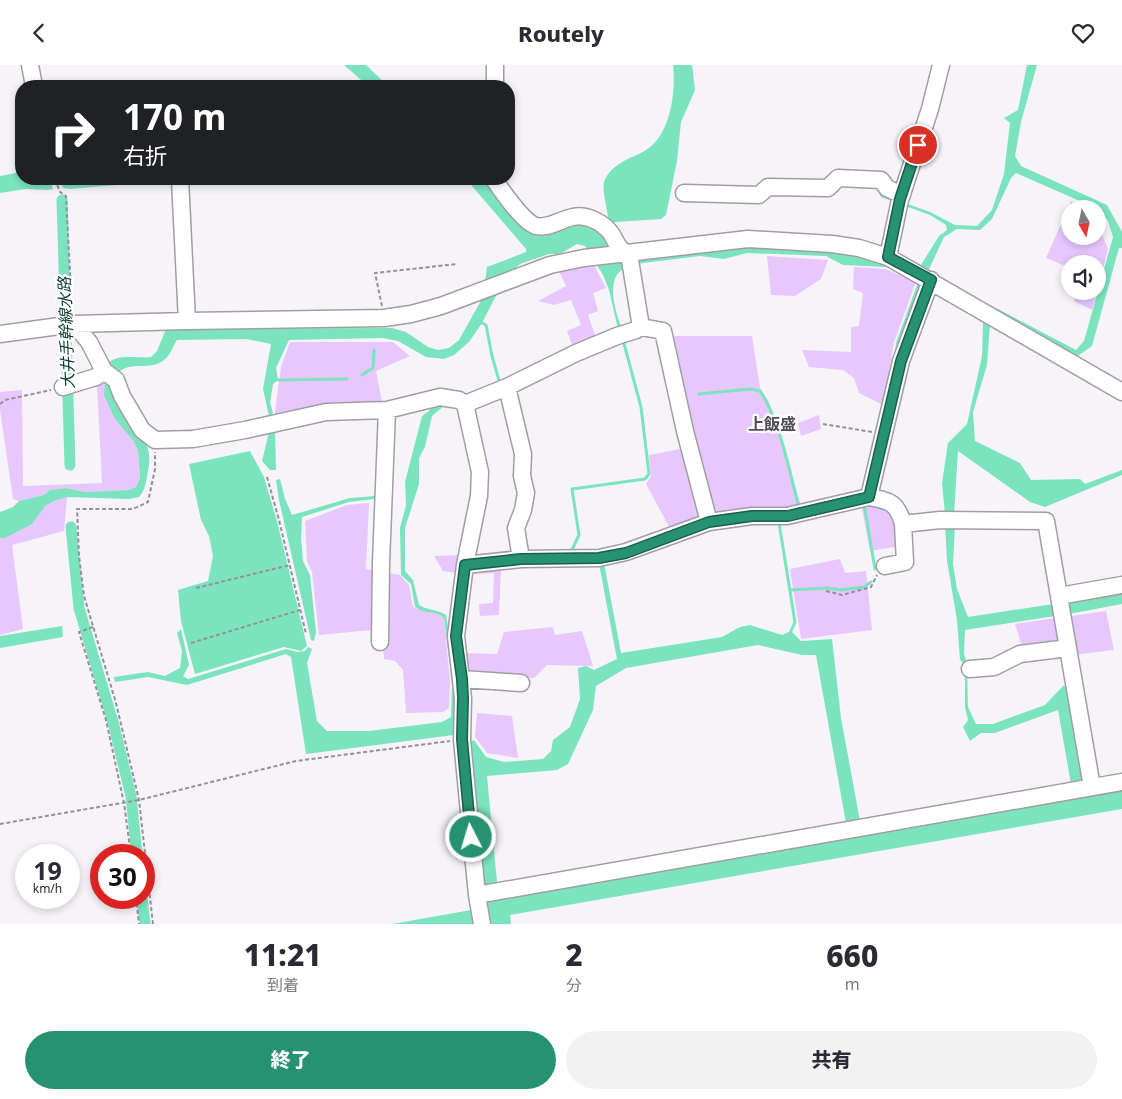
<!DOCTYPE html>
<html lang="ja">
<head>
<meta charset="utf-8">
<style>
  :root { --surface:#fff; --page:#f2f2f3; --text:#2b2b33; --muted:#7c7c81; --accent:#279271 }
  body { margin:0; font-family:"Noto Sans","Noto Sans JP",sans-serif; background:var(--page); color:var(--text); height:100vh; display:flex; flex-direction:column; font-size:19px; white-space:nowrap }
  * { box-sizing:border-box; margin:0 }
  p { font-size:16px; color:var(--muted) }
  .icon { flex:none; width:28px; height:28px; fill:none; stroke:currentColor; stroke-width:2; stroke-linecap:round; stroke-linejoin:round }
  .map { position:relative; height:859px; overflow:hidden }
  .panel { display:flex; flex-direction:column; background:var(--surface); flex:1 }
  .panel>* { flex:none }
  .banner { position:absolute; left:15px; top:15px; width:500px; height:105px; border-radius:20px; box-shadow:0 2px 8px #0003; background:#202124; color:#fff; overflow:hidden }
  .needle { width:32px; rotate:171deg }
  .tools { position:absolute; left:1061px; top:135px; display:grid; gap:10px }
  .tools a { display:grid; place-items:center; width:45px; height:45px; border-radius:50%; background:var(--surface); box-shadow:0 2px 8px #0003; font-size:25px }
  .speed { position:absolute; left:15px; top:779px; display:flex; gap:10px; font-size:25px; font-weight:700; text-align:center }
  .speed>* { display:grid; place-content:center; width:65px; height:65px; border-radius:50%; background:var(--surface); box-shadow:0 2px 8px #0003; line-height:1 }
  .speed small { font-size:12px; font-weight:400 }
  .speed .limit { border:8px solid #d22; background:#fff; color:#111 }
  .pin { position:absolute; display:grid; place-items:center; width:42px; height:42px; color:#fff; margin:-21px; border:2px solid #fff; border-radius:50%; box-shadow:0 1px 5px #0007 }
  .me { position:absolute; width:55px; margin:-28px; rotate:355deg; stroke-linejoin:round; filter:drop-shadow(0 0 4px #0008) }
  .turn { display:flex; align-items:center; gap:18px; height:105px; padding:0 25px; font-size:22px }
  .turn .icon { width:65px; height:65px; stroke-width:2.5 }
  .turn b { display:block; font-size:35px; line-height:42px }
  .eta { display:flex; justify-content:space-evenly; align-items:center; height:85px; text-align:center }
  .eta b { font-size:30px; font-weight:800; line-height:35px }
  .action { display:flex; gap:10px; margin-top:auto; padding:10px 25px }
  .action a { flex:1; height:58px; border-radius:30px; background:var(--accent); color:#fff; font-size:20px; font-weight:800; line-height:58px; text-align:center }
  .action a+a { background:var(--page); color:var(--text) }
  header { display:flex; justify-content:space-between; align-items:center; height:65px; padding:0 25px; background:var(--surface); font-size:22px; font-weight:800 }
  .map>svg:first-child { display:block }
  .green { fill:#e7c7fe }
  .water { fill:#7be4be }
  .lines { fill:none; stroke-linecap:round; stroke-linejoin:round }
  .stream { stroke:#7be4be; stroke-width:3 }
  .canal { stroke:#7be4be; stroke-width:11 }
  .minor-casing { stroke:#a09ea2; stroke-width:19 }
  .path { stroke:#939195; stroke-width:2; stroke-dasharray:4 2.5; stroke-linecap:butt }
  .minor { stroke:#fff; stroke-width:16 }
  .route-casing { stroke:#195f49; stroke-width:12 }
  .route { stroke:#279271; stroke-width:9 }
  .labels { text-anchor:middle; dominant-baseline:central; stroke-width:4.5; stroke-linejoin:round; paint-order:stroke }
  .water-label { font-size:16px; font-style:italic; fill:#0b3c2d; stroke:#fff }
  .neighbourhood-label { font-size:16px; font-weight:bold; fill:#4f4d51; stroke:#fff }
</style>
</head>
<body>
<header><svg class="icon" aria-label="back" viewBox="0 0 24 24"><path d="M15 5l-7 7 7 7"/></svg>Routely<svg class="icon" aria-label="heart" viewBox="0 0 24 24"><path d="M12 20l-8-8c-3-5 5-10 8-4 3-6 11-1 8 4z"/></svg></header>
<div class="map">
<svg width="1122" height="859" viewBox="0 0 1122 859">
  <rect width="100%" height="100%" fill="#f6f4f8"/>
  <!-- green -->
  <path class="green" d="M1071,136L1085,144H1070V171H1098V159L1108,184L1098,224V199H1070V203L1046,193Z
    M767,191L828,195L821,214L795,231L771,230Z
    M594,200L606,223L593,228L598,246L588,250L597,276L574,285L567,266L581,260L571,235L554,240L538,236L566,221L559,206Z
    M854,202L885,204L916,217L894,277L883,340L859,328L854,313L843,305L809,302L802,285L851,287V262L859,261L863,228L853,224Z
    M1075,226H1097L1092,245L1074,236Z
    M670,271H752L760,323L769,337L801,440L782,448L713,451Z
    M290,277H393L410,291L376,306L383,342L274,355L281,302Z
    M103,316L105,320L115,354L134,377L138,386L140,413L136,422L129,425L85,427L66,423L50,425L44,430L19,436L13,434L0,345V327L22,325L23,421L102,418L97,320Z
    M819,350L821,364L801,371L798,358Z
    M685,383L702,453L672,467L646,419L651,411L649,390Z
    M67,432L64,466L12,480L23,564L0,570V473H5L39,448L45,441L54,436Z
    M369,438L366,504L400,510L409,520L413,542C425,548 436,546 444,553L450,617L449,643L443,647L406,648L403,605L395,596L384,594L382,564L319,570L312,507L307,496L305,456L347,440Z
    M861,438L894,445L900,481L870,486Z
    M461,490L457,508L443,506L434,491Z
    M840,494L845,508L866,506L872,565L801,574L790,504Z
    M501,501L499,550L480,551L479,539L493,538L494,508L475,509L474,504Z
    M1106,546L1114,585L1073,590L1023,585L1015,559Z
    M553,562L555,570L582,566L593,601L547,600L534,613L466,612L462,588L497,589L504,567Z
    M477,648L512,651L518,693L487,688L475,672Z"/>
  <!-- water -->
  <path class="water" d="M344,0H366L388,21H368Z
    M673,0H692L695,25L681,57L677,96L666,150L661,154L615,157C610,159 604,165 603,171L616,184L627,202C604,211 615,244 621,262L618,264L609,225L603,210L585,181L577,179L560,189H549L520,199L515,204L511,220L497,229L482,258L469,277L454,290L444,294L426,292L398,276L383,273L289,275L276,303L278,315L273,319L270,337L273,348L269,351L263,324L271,279L246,274L177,275C173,281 170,291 164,295C151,306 131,296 119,307C117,315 114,326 116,334C124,365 156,366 148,406C146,416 146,424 139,432L129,434L67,432L54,436L45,441L32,459L5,473H0V447L13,442L19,436L44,430L50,425L66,423L85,427L129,425L136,422L140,413L138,386L134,377L115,354L104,330L105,320L103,316C104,311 105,305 107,301C113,287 139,294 151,292L157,286L166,264L392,263L406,267L428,282L438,285L449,283L459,275L483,232L487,202L526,187V184L466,114H485L528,167L538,171L547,170L582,158L598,165L608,152C607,144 602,124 604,117C611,98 631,94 646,85C671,70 676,26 673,0Z
    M1027,0H1037L1021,57L1015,91L1021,101L1107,140L1122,167V183H1119L1092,281L1075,293L990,259L987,300L973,347L975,376L1020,398L1031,415L1080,414L1085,419L1122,405V410L1045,442L1030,437L958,386L954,450L945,449L942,418L948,378L967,359L982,291L983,258L996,243L1076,285L1084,276L1113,172L1108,156L1098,144L1016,108L1011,113L992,154L980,165L957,164L944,172L924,215L890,320L896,278L917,220L916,215L886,202L843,200L826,191L747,188L724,194L700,191L635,199L640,191L738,179L824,183L919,203L939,171L947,165L946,160L930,150L881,132L875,120L891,133L930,147L955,160L977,161L992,145L1004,109L1010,58L1004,53L1018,45Z
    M21,107V114H50L53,124L48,125L26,124L0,128V111Z
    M59,114H173L174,115L70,124L63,123Z
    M443,336L444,341L432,351L425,382L419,393V419L405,463V506L413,515L419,540C426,545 436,544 446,550C452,589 460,631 454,670L306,689L291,592L286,589L187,620L148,612L115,617L114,612L148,607L165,611L180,603L182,586L177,568L181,564L189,600L183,611L188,614L286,584L298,587L305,586L308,582L312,584L307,598L317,656L327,666H369L442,657L451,652L452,618L444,553C435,545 426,550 415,542L411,519L401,510L400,463L406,440L405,417L422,351L430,345V338Z
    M275,362L276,405H270L262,396L270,363Z
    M250,386L264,412L277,456L307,581L301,586L284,582L195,609L181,556L178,525L208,516L213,491L209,471L201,455L189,399Z
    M280,414L285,434L292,450L350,433L375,431L374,434L349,437L302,452L301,473L303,496L310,510L316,567L314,576L311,575L279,435L276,415Z
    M945,459L955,460L953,499L957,524L968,552L1053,539L1055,551L965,565L964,589L967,598L968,642L976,659H993L1045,640L1063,621L1069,620L1085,716L1071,719L1058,645L995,668H981L970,676L963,662L968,655L965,642V600L960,595L957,555L947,496Z
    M604,498L621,588L722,572L740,562L750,560L782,570L791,566L801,576L832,574L841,653L860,756L846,758L816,590H802L758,580L626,603L596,621L593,645L568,699L557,705L487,711L497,817L482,821L473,698L468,678L474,675L486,692L504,697L543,694L551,686L553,675L570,662L580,634L578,603L586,601L594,605L617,594L599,499Z
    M1122,527V539L1069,549L1067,537Z
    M62,561L63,572L0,583V571Z
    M1122,724V744L510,850L511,859H490L485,835Z
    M471,845L474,859H392Z"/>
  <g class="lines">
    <!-- stream -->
    <path class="stream" d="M48,118L62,115
      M482,258L486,260L492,291L500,319
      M362,310L373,303L374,285
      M278,315L347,314
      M699,329L750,324L760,326C780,355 790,409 799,443
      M864,439L875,504
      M779,458L795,557L791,566
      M571,487L579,470L572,424L645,414L649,409L641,342L623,275
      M790,525L827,523L841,525L864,522L871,517"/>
    <!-- canal -->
    <path class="canal" d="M62,135L70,400
      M71,462L79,543L113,657L131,731L137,790
      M142,832L145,859"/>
    <!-- minor casing -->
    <g class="minor-casing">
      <path id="minor" d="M30,0L34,21
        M495,21V0
        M180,114L187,256
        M495,114V116C503,127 523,157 536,161C549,164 561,154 573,152C586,149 602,157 610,167C614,172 616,179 620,183C625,189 627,187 630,195L641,262
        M684,128L759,130L768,122L828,123L838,113L881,115L887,123L902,130
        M888,192L900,135L930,44L941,0
        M74,259L89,277L104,306L116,315L122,331L142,365L155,375L193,374L245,365L326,347L387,345L440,332L459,335L465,339L507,322L576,288L617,271L636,265L641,262L663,266L685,366L709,457
        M0,269L74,259L187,256L384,253L411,249L441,241L550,200L584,193L627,188L748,174L832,179L859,183L888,192L1122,327
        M63,322L96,312L104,306
        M507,322L523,389L522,411L526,428L523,445L516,463L521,494
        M465,339L480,407L479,431L465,500L456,571L463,633L462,675L477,830L482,859
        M869,432C890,436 897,437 903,459L940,455L1046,456L1092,722
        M465,500L521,494L599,493L626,487L709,457L752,451H787L869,432L901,296L931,215
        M885,501L905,497L903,459
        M1059,531L1122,520
        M380,577L381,498L387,345
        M970,604L994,602L1020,589L1068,583
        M462,614L521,618
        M477,830L1122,717"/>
    </g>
    <!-- path -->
    <path class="path" d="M55,114L60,127L66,131L72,247
      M382,241L375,208L457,199
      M0,339L5,335L51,325
      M823,359L872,367
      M267,412L279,455L306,569
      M196,523L290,500
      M826,526L842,530L871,522L877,510
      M93,562L79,567L106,655L124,738L131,790
      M191,578L300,545
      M0,759L139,735L296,696L450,676
      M136,832L139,859
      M153,859L139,735L116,638L84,531L79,491L77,444H133L148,437L155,404V387"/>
    <!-- minor -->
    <use href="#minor" class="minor"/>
  </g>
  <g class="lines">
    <!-- route casing -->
    <g class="route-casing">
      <path id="route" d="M471,772L462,674L463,633L462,614L456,571L465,500L521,494L599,493L626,488L709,457L752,451H788L869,432L901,296L931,215L888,192L900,134L918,80"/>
    </g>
    <!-- route -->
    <use href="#route" class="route"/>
  </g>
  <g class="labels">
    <!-- water labels -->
    <g class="water-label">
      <text transform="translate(66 268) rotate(-92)">大井手幹線水路</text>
    </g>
    <!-- neighbourhood labels -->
    <g class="neighbourhood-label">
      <text x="772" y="359">上飯盛</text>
    </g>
  </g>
</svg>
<div class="tools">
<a><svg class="needle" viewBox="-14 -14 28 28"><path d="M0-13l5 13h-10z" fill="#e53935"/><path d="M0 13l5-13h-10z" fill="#7c7c81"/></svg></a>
<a><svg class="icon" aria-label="sound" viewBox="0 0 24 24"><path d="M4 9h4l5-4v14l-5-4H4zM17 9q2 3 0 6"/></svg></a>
</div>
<div class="speed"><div>19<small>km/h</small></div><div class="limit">30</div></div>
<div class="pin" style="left:918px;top:80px;background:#d93025"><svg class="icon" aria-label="arrive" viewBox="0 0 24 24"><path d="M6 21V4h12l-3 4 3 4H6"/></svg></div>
<svg class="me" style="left:471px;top:772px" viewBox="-20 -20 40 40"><circle r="17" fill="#279271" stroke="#fff" stroke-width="3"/><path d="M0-11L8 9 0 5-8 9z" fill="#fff"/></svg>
<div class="banner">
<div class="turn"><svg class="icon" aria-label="right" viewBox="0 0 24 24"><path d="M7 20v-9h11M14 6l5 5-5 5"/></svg><div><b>170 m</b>右折</div></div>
</div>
</div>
<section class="panel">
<div class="eta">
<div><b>11:21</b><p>到着</p></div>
<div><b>2</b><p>分</p></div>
<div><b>660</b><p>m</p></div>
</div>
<div class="action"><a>終了</a><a>共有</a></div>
</section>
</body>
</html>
